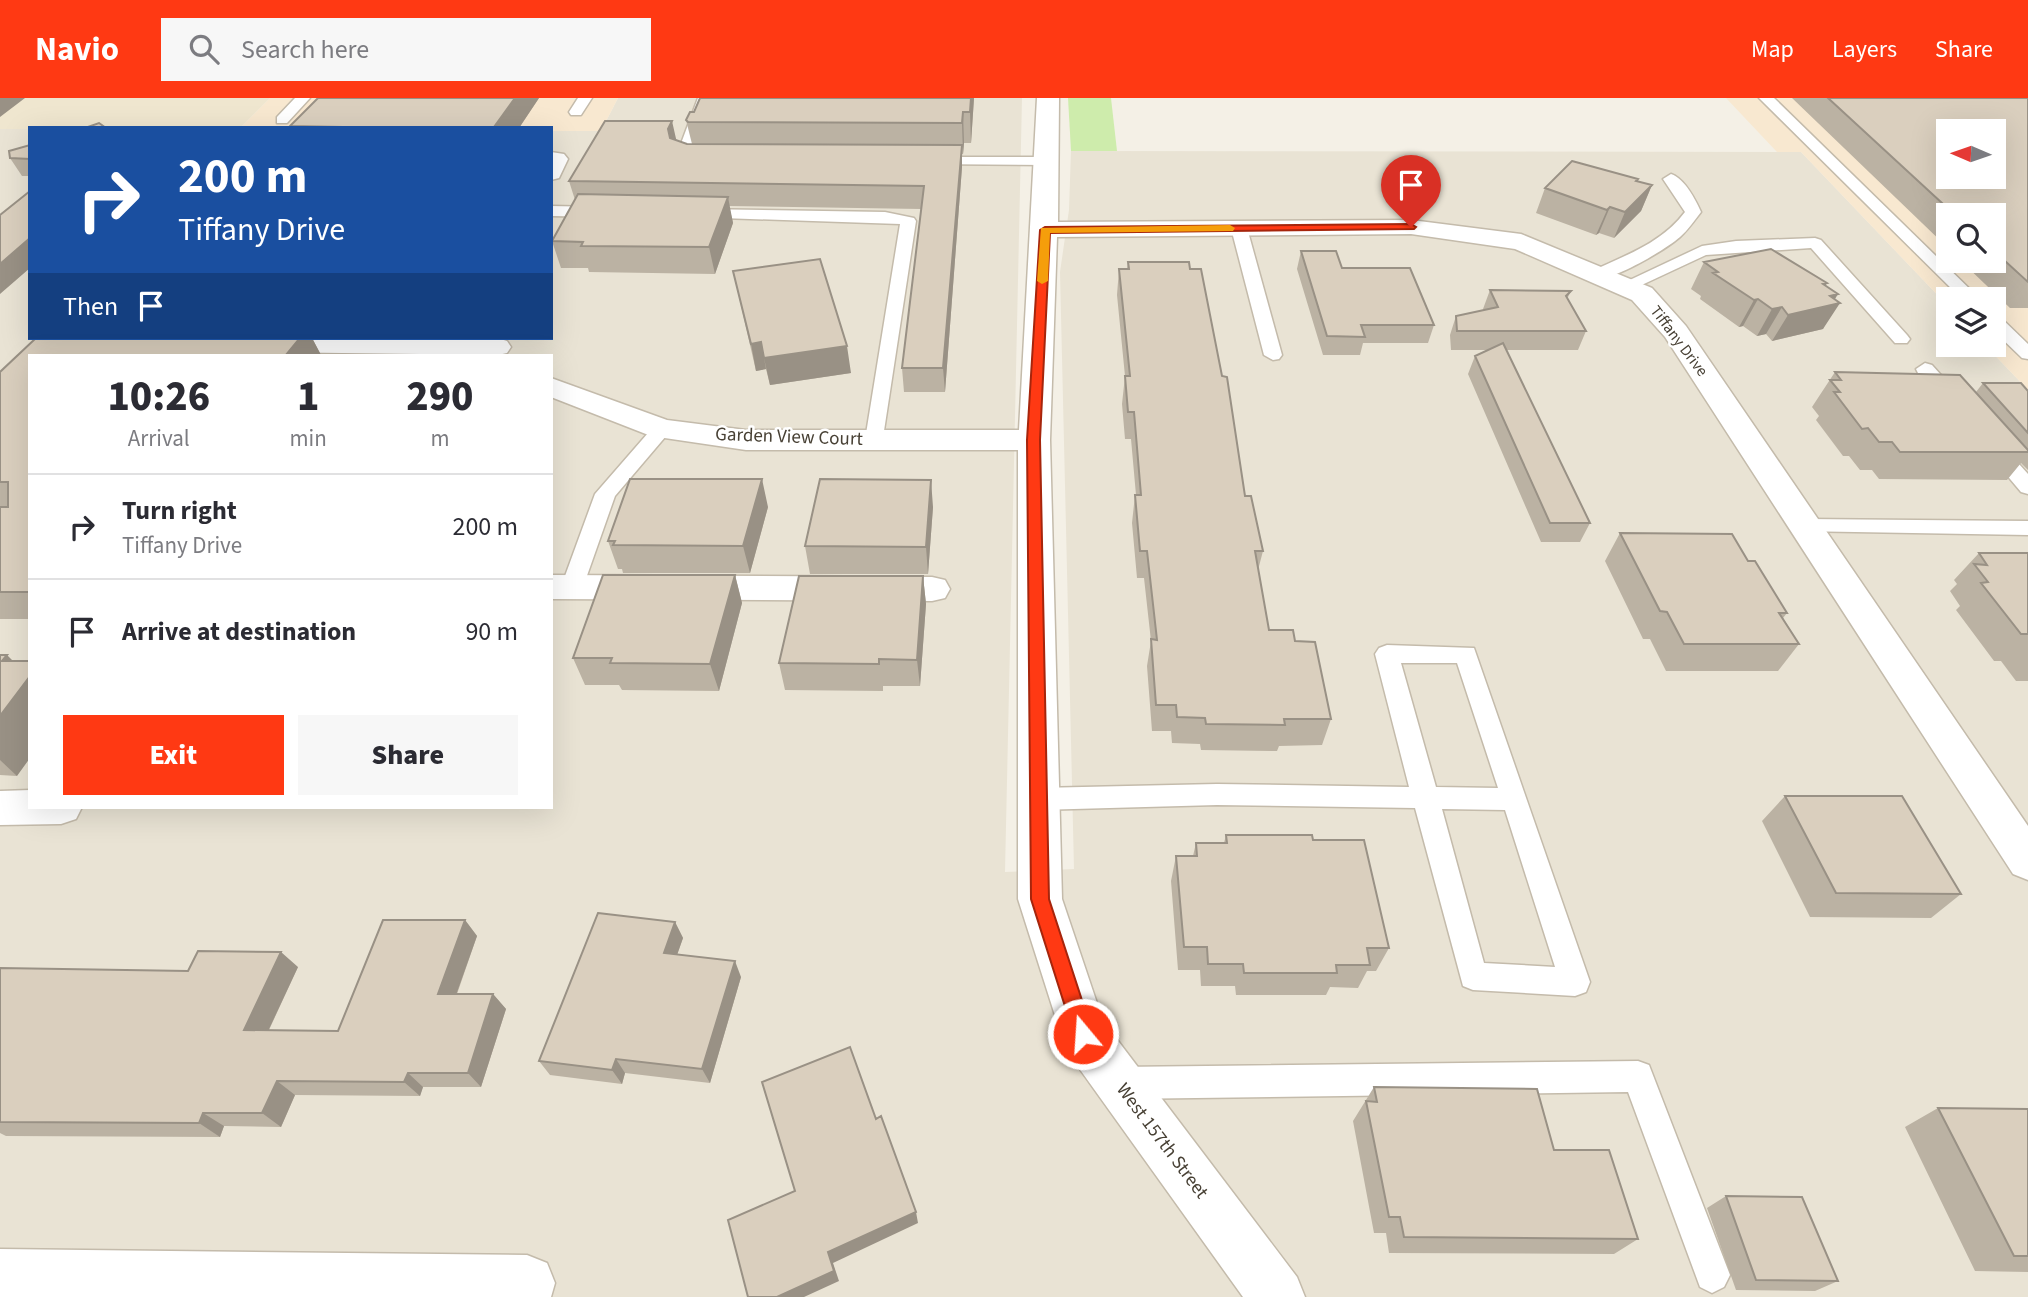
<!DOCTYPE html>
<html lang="en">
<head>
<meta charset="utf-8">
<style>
  :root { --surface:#fff; --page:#f7f7f7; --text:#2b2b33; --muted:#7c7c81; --line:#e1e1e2; --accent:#ff3913 }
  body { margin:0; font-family:"Source Sans 3",sans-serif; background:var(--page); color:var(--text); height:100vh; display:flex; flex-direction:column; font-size:26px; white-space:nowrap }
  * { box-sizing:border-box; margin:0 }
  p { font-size:23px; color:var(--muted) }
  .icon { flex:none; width:38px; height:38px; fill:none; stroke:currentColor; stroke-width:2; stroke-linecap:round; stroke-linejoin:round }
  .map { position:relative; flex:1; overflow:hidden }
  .sheet { position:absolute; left:28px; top:256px; width:525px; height:455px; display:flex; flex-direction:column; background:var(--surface); border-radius:0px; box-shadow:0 7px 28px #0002 }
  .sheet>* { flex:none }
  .hud { position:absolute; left:28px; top:28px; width:525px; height:214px; border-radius:0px; box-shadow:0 7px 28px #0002; background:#1a4fa0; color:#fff; overflow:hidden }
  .needle { width:46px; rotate:272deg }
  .controls { position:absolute; left:1936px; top:21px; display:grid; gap:14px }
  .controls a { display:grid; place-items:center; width:70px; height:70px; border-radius:0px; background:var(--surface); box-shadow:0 7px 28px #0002; font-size:35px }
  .pin { position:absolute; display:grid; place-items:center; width:60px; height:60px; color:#fff; margin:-72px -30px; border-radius:50% 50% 50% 0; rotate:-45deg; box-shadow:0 0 7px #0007 }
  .pin .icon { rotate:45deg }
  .me { position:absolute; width:77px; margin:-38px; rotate:342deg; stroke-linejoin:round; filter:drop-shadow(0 0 5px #0008) }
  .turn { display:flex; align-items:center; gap:24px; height:147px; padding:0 35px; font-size:32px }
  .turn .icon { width:91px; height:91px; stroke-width:2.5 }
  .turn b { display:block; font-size:49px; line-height:60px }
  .then { display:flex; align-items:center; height:66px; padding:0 35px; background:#0003; gap:14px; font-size:26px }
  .eta { display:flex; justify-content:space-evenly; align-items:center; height:119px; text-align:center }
  .eta b { font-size:42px; font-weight:800; line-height:49px }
  .button { display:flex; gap:14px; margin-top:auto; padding:14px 35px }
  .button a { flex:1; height:80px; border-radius:0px; background:var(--accent); color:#fff; font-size:28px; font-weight:800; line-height:80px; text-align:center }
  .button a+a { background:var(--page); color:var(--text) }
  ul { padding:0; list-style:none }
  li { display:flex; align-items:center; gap:21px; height:105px; padding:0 35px; border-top:2px solid var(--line) }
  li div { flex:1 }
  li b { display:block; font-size:26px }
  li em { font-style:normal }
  header { display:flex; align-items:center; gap:42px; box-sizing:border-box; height:98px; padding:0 35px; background:var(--accent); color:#fff }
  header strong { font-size:33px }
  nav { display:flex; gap:38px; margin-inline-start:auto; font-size:24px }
  .search { width:490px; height:63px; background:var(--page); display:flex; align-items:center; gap:18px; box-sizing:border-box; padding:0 24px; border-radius:0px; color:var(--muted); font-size:26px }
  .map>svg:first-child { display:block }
  .residential { fill:#e9e3d4; fill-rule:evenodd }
  .commercial { fill:#f8e8d0; fill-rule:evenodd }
  .education { fill:#efe6cf }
  .green { fill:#ceecac }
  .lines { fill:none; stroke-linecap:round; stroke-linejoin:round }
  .service-casing { stroke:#c4bbab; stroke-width:3 }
  .minor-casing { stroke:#c4bbab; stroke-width:3 }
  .service { fill:#fff; fill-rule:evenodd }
  .minor { fill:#fff; fill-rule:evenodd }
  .wall { fill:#bbb2a3 }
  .shaded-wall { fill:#999185 }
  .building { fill:#dacfbe; stroke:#999185; stroke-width:2; fill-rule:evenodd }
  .route { fill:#ff3913; stroke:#a6250c; stroke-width:2 }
  .slow { fill:#f59e0b }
  .labels { text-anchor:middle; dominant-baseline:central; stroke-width:5; stroke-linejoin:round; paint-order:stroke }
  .far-street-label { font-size:16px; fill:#484135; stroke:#fff }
  .street-label { font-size:19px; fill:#484135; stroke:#fff }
</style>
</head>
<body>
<header>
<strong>Navio</strong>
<div class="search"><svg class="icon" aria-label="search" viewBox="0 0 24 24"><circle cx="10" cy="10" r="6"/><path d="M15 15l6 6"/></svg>Search here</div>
<nav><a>Map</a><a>Layers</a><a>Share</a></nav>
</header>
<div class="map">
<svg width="2028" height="1199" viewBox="0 0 2028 1199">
  <rect width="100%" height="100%" fill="#f4f0e6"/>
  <!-- residential -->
  <path class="residential" d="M618,0H1022L1005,774L1074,771L1060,174L1069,112L1071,53L1801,54L1948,208V247H1985L2028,292V1199H0V31H30V240H551V33H601ZM30,257H551V709H30Z"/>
  <!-- commercial -->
  <path class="commercial" d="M270,0H618L601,33H551V30H240Z
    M1726,0H2028V292L1985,247H1993V201H1948V208L1801,54H1777ZM1948,33H1993V79H1948ZM1948,117H1993V163H1948Z"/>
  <!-- education -->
  <path class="education" d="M0,0H270L240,30L30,31H0Z"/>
  <!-- green -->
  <path class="green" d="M1068,0H1111L1117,53H1071Z"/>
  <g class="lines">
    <!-- service casing -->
    <g class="service-casing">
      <path id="service" d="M295,0H310L287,25H277V19Z
        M578,0H592L581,17H571L569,14Z
        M698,0H712L690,53V56L706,62L699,66L676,59Z
        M1759,0H1774L1980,201H1962Z
        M928,59H1047L1054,63L1047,67L923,66V60Z
        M1671,76C1685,81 1695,101 1701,114C1694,123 1688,132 1680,139C1665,152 1610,185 1592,181L1590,177L1592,173C1626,157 1662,145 1685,114L1663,81Z
        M551,108L600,109L608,114L600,119L551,118Z
        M699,111L885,114L914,120L916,123L882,346L875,348L865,342L900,126L693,119V113Z
        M1239,125L1247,130L1282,257L1279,261L1273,262L1264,257L1231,130Z
        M1815,140L1821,142L1907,237L1910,241L1907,245H1895L1811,150L1706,157L1631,192H1619L1617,188L1702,148L1736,143Z
        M1993,217L1999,218L2028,246V261L2022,260L1993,232Z
        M1925,265L1932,267L1959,297L1962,301L1959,305H1945L1918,275L1916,271Z
        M662,325L672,331L615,398L583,489L580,495H564L561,489L595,396L655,327Z
        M1994,344L2001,346L2028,376V396L2021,394L1984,350Z
        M1805,421L2028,423V437L1797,433L1794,428L1797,423Z
        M1387,547L1474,550L1590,884L1586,894L1575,898L1473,892L1463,888L1415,710L1217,707L1038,712L1029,709L1025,701L1029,693L1038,690L1217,686L1409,689L1375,556L1379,550ZM1401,565H1457L1498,690L1436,689ZM1442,711L1505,712L1555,869L1484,865Z
        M1638,963L1649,967L1730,1177L1724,1189L1712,1195L1700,1189L1628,994L1119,1001L1108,996L1103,985L1108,974L1119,969Z"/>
    </g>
    <!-- minor casing -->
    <g class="minor-casing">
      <path id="minor" d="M1037,0H1059L1058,124L1411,122L1521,136L1652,190L1686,228L2028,728V782L2013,776L1665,239L1632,202L1515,151L1411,136L1057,139L1050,342L1062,801L1103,923L1297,1179L1305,1199H1243L1066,952L1018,801V352H746L651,338L551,299V280L667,322L746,332H1019Z
        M551,54L564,56L568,61L559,80L551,82Z
        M254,240H497L507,243L511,249L507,255L498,257L264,254L254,252L250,246Z
        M551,477L932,479L945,482L950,491L945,500L932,503L551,501Z
        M30,692V709H82L76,721L61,726L0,727V693Z
        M0,1151L527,1157L547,1165L555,1185L551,1199H0Z"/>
    </g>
    <!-- service -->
    <use href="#service" class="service"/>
    <!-- minor -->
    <use href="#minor" class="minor"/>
  </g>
  <!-- wall -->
  <path class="wall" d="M539,0L519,30H291L290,28Z
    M974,0L971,45H964L963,56H962V69L945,294H904L902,270L921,111L729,108L733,125L715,176L589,174L588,170H561L552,143L575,102L569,83L676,42L687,46H692L686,22Z
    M1792,0H2028V210H2010L1961,163H1993V117H1948V150Z
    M30,47V78H22L10,60Z
    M1637,83L1652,87L1641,113L1614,140L1599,135L1596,137L1536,115L1545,90Z
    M1301,153L1342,170L1434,227L1428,245H1363L1360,257H1323L1297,171Z
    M1128,164L1245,398L1263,453L1258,472L1269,532L1295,543L1331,621L1322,647L1279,648L1277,653L1201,652L1200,646L1172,645L1171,633H1152L1147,568L1151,543L1144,480H1137L1132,425L1135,397H1136L1131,341H1125L1122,306L1125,278L1117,197L1119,171H1127Z
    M1704,164L1826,188L1835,201L1823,231L1772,243L1766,236L1757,238L1743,228L1739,229L1700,201L1701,198L1691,191Z
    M733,173L851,275L770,287L766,271L756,273Z
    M1490,192L1571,193L1567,201L1586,233L1578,252H1506L1590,425L1580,444H1541L1468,276L1475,258L1488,252H1451L1450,237L1456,218L1484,212L1483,211Z
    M36,240H312L321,257H30V521H0V274Z
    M1835,274L1976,294L1983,285L2028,293V372L2021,365L2007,382L1879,381L1872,372H1860L1849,358H1843L1816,322L1819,318L1812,309Z
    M768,409L750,475H623L622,471H618L608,443Z
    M933,409L928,476H810L805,448Z
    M1620,435L1748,463L1787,515L1783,520L1799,546L1778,573H1666L1650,541H1643L1605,463Z
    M1979,455H2028V583H2016L2001,563H1994L1956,512L1960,508L1950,493L1957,486L1954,482Z
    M735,477L742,505L719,593L622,592L619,587H585L573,560Z
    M923,478L926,506L920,588H883V593L785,592L779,565Z
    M0,557L17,678L0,677Z
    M1785,698L1961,796L1931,820L1810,819L1762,723Z
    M1226,737L1313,742L1389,850L1376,873H1367L1358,890L1330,889L1326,897H1236L1235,888H1201L1200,872H1178L1171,783L1176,758H1193L1196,745H1224Z
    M465,822L477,838L457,896H493L506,911L481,989H423L420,998L295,997L281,1029L224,1028L220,1039L6,1038L0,1035V1024L188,873L298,869L269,932L338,933Z
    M675,824L683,840L677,857L741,879L710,985L625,975L622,986L550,977L539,963Z
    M1374,989L1554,1052L1638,1141L1614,1156L1389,1155L1386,1135H1374L1353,1023Z
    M1938,1010L2028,1011V1174L1975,1173L1905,1029Z
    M1726,1098L1838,1183L1815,1193L1736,1192L1707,1110Z"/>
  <!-- shaded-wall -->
  <path class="shaded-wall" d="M0,0H25L0,19Z
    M515,0H539L519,30H494Z
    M971,0H974L971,45L970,14Z
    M963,14L964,45L963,56L962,25Z
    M672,23L677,45L673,54L668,31Z
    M962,47V69L945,294L943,270Z
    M1652,87L1641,113L1614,140L1625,114Z
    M728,99L733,125L715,176L709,149Z
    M1610,109L1599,135L1596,137L1607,112Z
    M30,140V170L0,196V166Z
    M1827,185L1811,211L1830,198L1838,196L1832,206L1840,205L1823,231L1772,243L1788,217L1823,186Z
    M1758,201L1743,228L1739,229L1754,202Z
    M1782,209L1766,236L1757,238L1772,211Z
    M300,240H312L321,257H286Z
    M761,244L766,271L756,273L751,246Z
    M847,248L851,275L770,287L764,260Z
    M762,381L768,409L750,475L743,448Z
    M931,382L933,409L928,476L926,449Z
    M735,477L742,505L719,593L710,566Z
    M923,478L926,506L920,588L917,562Z
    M7,557L29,579L30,578V660L17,678L0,662V618L2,563Z
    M465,822L477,838L451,911L438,896Z
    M675,824L683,840L672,871L664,855Z
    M281,854L298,869L262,946L244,932Z
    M735,863L741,879L710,985L702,971Z
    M493,896L506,911L481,989L468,975Z
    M616,961L625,975L622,986L612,972Z
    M408,975L423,989L420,998L404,984Z
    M277,983L295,997L281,1029L262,1015Z
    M203,1015L224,1028L220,1039L199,1025Z
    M916,1114L918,1125L833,1165L839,1183L804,1199H777L828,1154Z"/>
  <!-- building -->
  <path class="building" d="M318,0H515L494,29L342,30V29L290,28Z
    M700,0H971L970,14H963L962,25L688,24L686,22L690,14H694Z
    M1828,0H2028V184L1993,152V117H1955ZM1948,33H1993V79H1948Z
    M605,23H672L668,31L670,40L687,46L962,47L943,270H902L924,88L569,83Z
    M99,25L106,30H85Z
    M30,47V61L10,60L9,53Z
    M1572,63L1638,81L1636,83L1652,87L1625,114L1610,109L1607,112L1545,90Z
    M30,93V140L0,166V117Z
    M578,96L728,99L709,149L581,148L583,144L552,143Z
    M1771,151L1827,185L1823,186L1838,196L1830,198L1840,205L1788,217L1782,209L1772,211L1758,201L1754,202L1713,175L1718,174L1704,164Z
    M1301,153H1336L1342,170H1410L1434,227H1361L1365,239L1327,238Z
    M820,161L847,248L764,260L761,244L751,246L733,173Z
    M1128,164H1189L1190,171H1201L1222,278L1227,279L1245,398H1251L1263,453H1255L1269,532H1293L1295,543L1315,544L1331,621H1284L1285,627L1206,626L1205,620L1177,619L1176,607H1156L1151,541L1157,542L1147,453H1140L1135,397H1141L1134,314H1128L1125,278H1130L1119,171H1129Z
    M1490,192L1571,193L1566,198L1586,233H1457L1456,218L1498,209Z
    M36,240H300L286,257H30V494H0V409H8V384H0V274Z
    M1503,245L1590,425H1550L1475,258Z
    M1835,274L1960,277L2028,352V354H1900L1892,344H1879L1868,330L1862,331L1834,294H1840L1830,282H1841Z
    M1983,285H2021L2028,293V335Z
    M630,381H762L743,448L613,447L615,443H608Z
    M820,381L931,382L926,449L805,448Z
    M1620,435L1732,436L1748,463H1755L1787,515H1779L1799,546H1684L1667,514L1660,513Z
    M1979,455H2028V536H2021L1981,485L1988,484L1974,466L1987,467Z
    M603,477H735L710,566L610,565L612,560H573Z
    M799,478H923L917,562L879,561V566L779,565Z
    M0,557H7L2,563H30V578L0,618Z
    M1785,698H1902L1961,796L1836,795Z
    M1226,737H1312L1313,742H1364L1389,850H1367L1370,867H1336L1337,875H1244L1243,866H1208L1207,849H1184L1176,758H1197L1196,745H1227Z
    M598,815L675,824L664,855L735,863L702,971L616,961L612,972L539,963Z
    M383,822H465L438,896H493L468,975H408L404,984L277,983L262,1015H203L199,1025L0,1024V870L188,873L198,853L281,854L244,932L338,933Z
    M850,949L876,1021L881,1018L916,1114L828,1154L834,1173L777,1199H748L728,1122L795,1093L762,984Z
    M1374,989L1537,991L1554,1052H1609L1638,1141L1404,1139L1400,1119H1389L1366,1003L1377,1004Z
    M1938,1010L2028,1011V1158H2014Z
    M1726,1098L1802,1099L1838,1183L1756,1182Z"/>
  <!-- route -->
  <path class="route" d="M1411,126L1416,129L1414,131L1050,135L1040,342L1049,801L1093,936L1090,943L1083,946L1076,943L1031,801L1027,342L1040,132L1045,129Z"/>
  <!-- slow -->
  <path class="slow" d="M1230,127L1235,130L1233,133L1050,135L1048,183L1042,186L1037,183L1041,130Z"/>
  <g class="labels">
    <!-- far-street labels -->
    <g class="far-street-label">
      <text transform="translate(1679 243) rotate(53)">Tiffany Drive</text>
    </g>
    <!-- street labels -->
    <g class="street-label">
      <text transform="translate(789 339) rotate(2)">Garden View Court</text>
      <text transform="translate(1162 1043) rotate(53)">West 157th Street</text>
    </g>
  </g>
</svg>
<div class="controls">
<a><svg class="needle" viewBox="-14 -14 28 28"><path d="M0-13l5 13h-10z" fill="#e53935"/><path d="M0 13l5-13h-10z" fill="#7c7c81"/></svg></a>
<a><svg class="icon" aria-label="search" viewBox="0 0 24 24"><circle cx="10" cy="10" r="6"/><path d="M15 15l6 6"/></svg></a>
<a><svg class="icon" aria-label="layers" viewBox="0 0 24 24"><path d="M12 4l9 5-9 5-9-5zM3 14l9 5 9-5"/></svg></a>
</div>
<div class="pin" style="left:1411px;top:129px;background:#d93025"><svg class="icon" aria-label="arrive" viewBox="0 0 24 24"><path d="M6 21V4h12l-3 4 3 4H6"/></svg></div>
<svg class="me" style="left:1083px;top:936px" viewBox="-20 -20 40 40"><circle r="17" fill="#ff3913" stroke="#fff" stroke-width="3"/><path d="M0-11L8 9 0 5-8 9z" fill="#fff"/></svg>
<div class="hud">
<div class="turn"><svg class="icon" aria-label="right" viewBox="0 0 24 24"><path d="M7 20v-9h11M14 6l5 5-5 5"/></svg><div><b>200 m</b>Tiffany Drive</div></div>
<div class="then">Then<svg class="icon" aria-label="arrive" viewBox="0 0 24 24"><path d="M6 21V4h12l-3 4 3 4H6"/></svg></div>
</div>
<section class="sheet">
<div class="eta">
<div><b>10:26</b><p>Arrival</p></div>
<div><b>1</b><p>min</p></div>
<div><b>290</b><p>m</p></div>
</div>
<ul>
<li><svg class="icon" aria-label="right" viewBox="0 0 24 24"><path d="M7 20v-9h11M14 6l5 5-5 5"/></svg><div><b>Turn right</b><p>Tiffany Drive</p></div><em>200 m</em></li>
<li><svg class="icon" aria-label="arrive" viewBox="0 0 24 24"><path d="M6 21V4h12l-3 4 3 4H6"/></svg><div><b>Arrive at destination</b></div><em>90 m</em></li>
</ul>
<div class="button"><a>Exit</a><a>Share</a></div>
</section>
</div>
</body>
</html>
